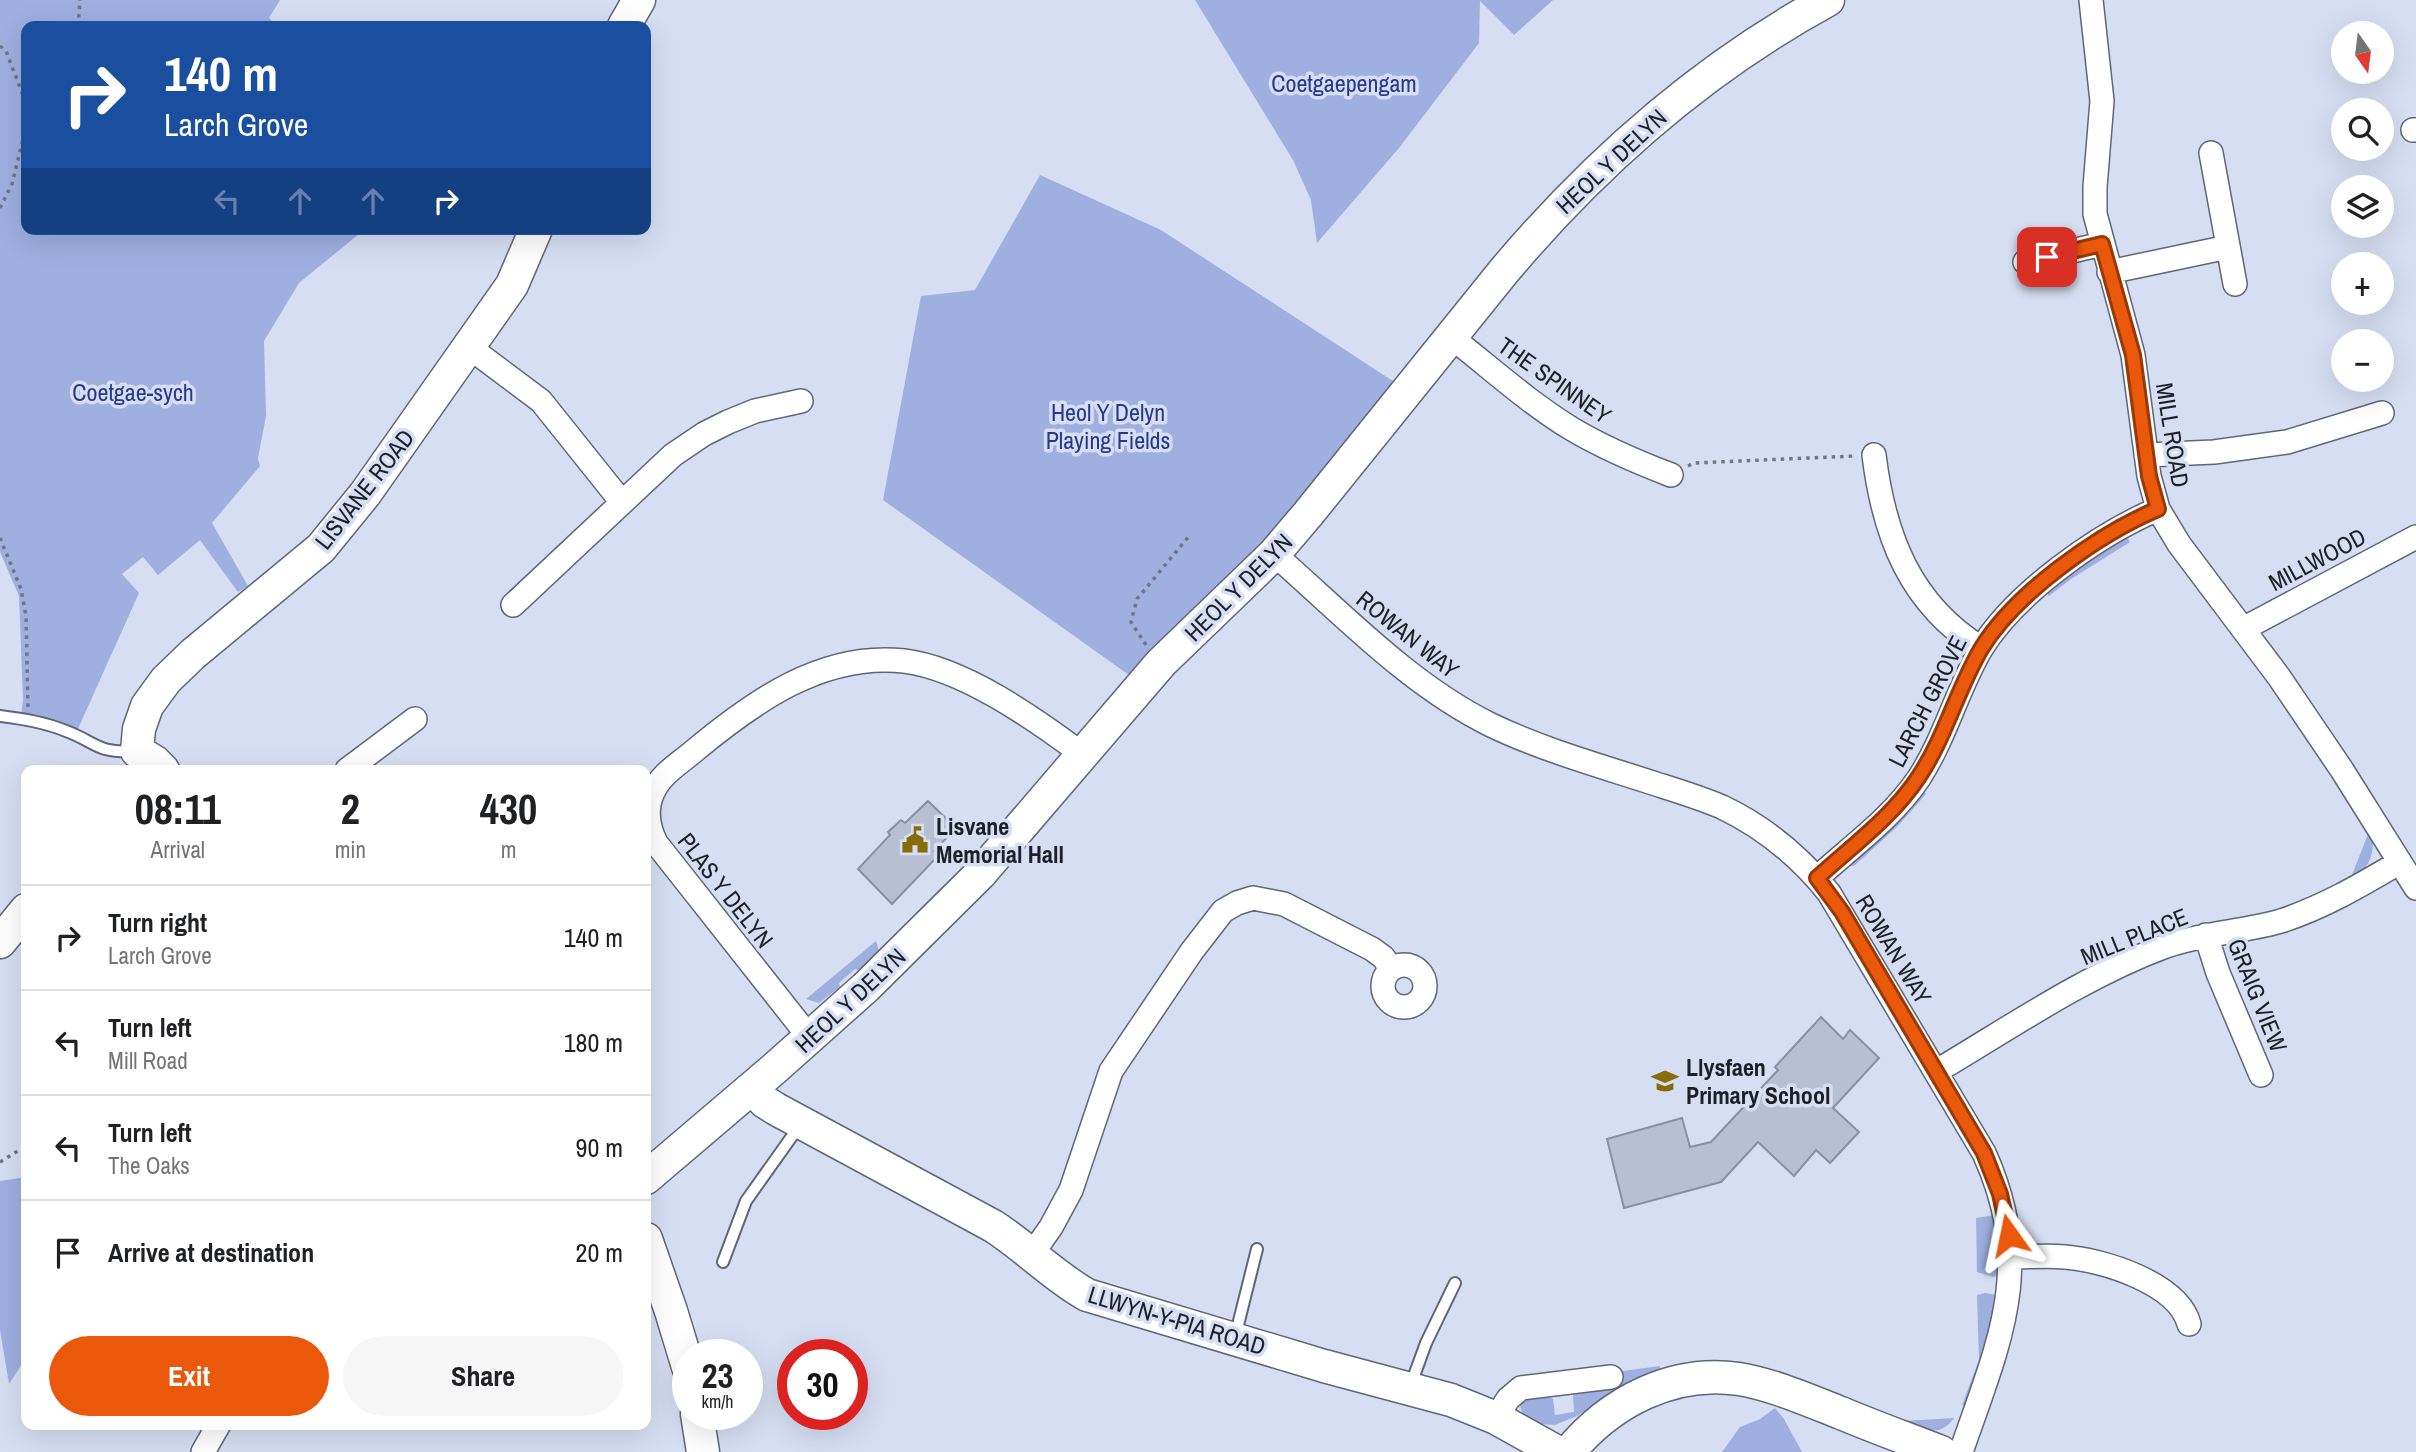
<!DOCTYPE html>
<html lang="en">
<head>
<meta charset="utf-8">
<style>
  :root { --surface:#fff; --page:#f6f6f6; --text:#202124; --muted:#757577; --line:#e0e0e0; --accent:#ea580c }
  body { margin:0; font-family:"Archivo Narrow",sans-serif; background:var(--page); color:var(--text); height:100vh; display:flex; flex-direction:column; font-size:26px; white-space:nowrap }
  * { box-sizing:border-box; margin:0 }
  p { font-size:23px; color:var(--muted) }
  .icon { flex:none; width:38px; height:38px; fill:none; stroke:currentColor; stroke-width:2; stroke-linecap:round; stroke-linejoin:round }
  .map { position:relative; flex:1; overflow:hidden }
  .panel { position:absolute; left:21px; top:765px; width:630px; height:665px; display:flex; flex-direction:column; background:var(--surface); border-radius:14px; box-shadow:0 7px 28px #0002 }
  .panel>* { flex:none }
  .banner { position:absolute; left:21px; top:21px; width:630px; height:214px; border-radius:14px; box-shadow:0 7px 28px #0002; background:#1a4fa0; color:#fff; overflow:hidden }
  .needle { width:46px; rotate:166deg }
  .fabs { position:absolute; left:2331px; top:21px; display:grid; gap:14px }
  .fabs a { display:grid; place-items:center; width:63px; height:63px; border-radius:50%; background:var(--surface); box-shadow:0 7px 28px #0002; font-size:35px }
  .speed { position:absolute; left:672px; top:1339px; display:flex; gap:14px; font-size:35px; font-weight:700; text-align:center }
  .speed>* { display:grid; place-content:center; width:91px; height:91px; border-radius:50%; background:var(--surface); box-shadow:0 7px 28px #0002; line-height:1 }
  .speed small { font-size:18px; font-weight:400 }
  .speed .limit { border:10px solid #d22; background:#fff; color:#111 }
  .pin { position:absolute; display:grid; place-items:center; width:60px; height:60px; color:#fff; margin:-30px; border-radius:14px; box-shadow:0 4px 10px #0006 }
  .me { position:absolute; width:77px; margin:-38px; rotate:348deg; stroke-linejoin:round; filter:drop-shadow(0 0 5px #0008) }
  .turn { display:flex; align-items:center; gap:24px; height:147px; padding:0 28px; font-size:32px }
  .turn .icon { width:91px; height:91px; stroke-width:2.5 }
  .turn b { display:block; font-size:49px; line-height:60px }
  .lanes { display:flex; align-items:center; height:66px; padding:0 28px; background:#0003; justify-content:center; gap:35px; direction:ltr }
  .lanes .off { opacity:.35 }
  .eta { display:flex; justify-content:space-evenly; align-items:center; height:119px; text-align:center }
  .eta b { font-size:42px; font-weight:800; line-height:49px }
  .button { display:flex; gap:14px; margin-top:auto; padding:14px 28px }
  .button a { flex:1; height:80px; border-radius:42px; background:var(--accent); color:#fff; font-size:28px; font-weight:800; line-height:80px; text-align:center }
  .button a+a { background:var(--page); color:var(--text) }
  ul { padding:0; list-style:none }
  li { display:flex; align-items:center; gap:21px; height:105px; padding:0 28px; border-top:2px solid var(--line) }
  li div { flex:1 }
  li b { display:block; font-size:26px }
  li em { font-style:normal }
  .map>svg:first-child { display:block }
  .green { fill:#9eafe0 }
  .building { fill:#b7bfd3; stroke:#8990a3; stroke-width:2 }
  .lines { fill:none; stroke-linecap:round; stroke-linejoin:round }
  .lane-casing { stroke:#5f6678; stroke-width:14 }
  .street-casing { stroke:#5f6678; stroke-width:26 }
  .secondary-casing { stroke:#5f6678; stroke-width:35 }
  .path { stroke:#707684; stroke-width:3.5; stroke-dasharray:3.5 5; stroke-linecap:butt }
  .lane { stroke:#fff; stroke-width:10 }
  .street { stroke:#fff; stroke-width:23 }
  .secondary { stroke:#fff; stroke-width:32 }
  .route-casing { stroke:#983908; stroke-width:18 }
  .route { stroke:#ea580c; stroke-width:12 }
  .labels { text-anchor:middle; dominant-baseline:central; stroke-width:7; stroke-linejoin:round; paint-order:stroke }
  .park-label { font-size:24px; fill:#28398c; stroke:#d6def3 }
  .street-label { font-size:24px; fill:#1c1f27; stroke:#d6def3 }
  .poi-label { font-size:24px; font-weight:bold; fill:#1c1f27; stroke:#d6def3; text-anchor:start }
</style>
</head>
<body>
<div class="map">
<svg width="2416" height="1452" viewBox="0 0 2416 1452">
  <rect width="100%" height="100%" fill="#d6def3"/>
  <!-- green -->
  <path class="green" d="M0,0H280L269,18L277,26H26V229H365L299,283L264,341L266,416L258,458L260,466L212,523L248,586L238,592L200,540L158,575L143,557L122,574L139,593L77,731L21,716L23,700L19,596L0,552Z
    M1195,0H1553L1514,35L1480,1L1479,43L1399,148L1317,243L1311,200L1293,160Z
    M1040,175L1161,230L1396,383L1284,521L1154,647L1129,675L883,500L921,296L975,290Z
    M2127,536L2130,542L2071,579L2049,596L2045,591Z
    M1922,790L1926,794L1898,826L1854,866L1846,865Z
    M2370,829C2376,849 2372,863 2357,877L2352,875Z
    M876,941L879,951L859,970L855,969L839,983L840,987L819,1003L806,999Z
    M26,1177V1358L9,1384L0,1330V1181Z
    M1994,1215L1997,1236L1998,1275L1994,1277L1977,1272L1976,1218Z
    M1985,1293L1997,1295L1991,1328L1965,1406L1962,1405L1979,1360L1977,1295Z
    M1660,1366V1370L1632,1380L1577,1416L1555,1425L1539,1424L1528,1418L1522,1413L1519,1401C1527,1395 1545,1393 1553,1399L1555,1415L1574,1412L1573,1396L1576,1392L1619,1386L1618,1378L1623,1371Z
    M1775,1408L1784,1419L1802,1452H1722L1740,1427L1760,1419Z
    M1954,1418C1939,1439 1923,1429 1904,1421Z"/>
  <!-- building -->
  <path class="building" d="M928,801L956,828L934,851L938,856L892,904L858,869L890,835L888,832L901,820L905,823Z
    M1821,1017L1843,1039L1850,1030L1879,1058L1833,1108L1859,1132L1830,1163L1816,1150L1794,1176L1758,1142L1721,1182L1624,1208L1607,1139L1682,1118L1690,1147L1711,1142L1778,1070L1775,1067Z"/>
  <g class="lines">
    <!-- lane casing -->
    <g class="lane-casing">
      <path id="lane" d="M0,716C23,719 44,722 66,731C96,742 98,754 134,751
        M723,1262L746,1201L800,1125
        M1235,1337L1257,1249
        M1410,1387L1426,1343L1455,1283"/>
    </g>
    <!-- street casing -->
    <g class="street-casing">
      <path id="street" d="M2091,0L2102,101L2095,187V214L2133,355L2149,476L2158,509L2179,544L2279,677L2342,770L2416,888
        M2413,130H2416
        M2211,153L2235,284
        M2025,262L2102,244
        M2109,272L2228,247
        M1451,337C1491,368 1529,403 1572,429C1604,448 1637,462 1671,475
        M469,347L541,401L621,501
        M1874,455C1884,536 1910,604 1981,648
        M2146,455L2214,452L2287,442L2382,413
        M1274,554C1343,614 1408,684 1491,725C1543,750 1601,766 1656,784C1678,791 1701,798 1722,807C1764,827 1800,857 1829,893L1984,1153C2036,1267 1999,1342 1961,1452
        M513,605L673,455L704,434L728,422L755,411L801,401
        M2243,629L2416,537
        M347,770L415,719
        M1817,878C1852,846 1892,818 1919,778C1945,738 1957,690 1981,649C2015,593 2099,534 2158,509
        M2206,935L2218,973L2261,1075
        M1383 986a21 21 0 1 1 42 0a21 21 0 1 1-42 0Z
        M810,1038L656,843C648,827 645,809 653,792C661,774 680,763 694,751C753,702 822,652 904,661C963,668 1035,719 1082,754
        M1937,1071C2011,1027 2085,976 2166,946C2203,933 2243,932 2281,921C2324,907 2361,885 2400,862
        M1032,1254L1051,1227L1071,1190L1111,1071L1192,951L1223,911L1237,903L1253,898L1284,904L1372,949L1383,957L1392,969
        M2011,1257C2029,1257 2047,1255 2065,1257C2103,1260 2178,1283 2189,1324
        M1496,1418L1508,1399L1521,1388L1611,1377
        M203,1452L219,1424"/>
    </g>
    <!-- secondary casing -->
    <g class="secondary-casing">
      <path id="secondary" d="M624,26L639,0
        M137,751L139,729L147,706L166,680L193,654L321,548L365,494L512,285L536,229
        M137,751L155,762L163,770
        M0,942L26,910
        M752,1088L765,1102L776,1109L993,1226C1026,1247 1053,1276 1087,1295L1324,1366L1451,1400L1496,1418L1557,1452
        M646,1178L774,1069L866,987L980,874L1161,663L1274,554L1308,514L1504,271C1595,163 1703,68 1828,0
        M646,1239L671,1311L688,1367
        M697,1414L703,1452
        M1569,1452C1610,1402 1673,1369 1739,1379C1774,1385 1808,1400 1841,1413C1874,1427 1908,1439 1941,1452"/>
    </g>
    <!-- path -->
    <path class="path" d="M78,26L80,0
      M0,46L6,51L26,103
      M0,208L12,184L26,127
      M1688,466L1694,463L1855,456
      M0,538L21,589L26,616L28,707
      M1146,645L1131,622L1137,599L1190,535
      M0,1162L26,1146"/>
    <!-- lane -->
    <use href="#lane" class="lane"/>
    <!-- street -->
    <use href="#street" class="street"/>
    <!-- secondary -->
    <use href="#secondary" class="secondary"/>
  </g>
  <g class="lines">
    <!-- route casing -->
    <g class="route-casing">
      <path id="route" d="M2009,1235L2000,1194L1984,1153L1842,912L1817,878C1852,846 1892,817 1918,778C1945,738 1957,690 1981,649C2015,593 2099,534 2158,509L2149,476L2133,355L2102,244L2047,257"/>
    </g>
    <!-- route -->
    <use href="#route" class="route"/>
  </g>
  <!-- icons -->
  <defs>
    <g id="civic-bare" transform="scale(2.1)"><path d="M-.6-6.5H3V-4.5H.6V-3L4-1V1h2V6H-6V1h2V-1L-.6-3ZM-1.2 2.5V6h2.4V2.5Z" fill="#886c0a" stroke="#d6def3" stroke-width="2.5" paint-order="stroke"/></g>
    <g id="school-bare" transform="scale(2.1)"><path d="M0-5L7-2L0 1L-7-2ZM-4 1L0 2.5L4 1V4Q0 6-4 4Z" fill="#886c0a" stroke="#d6def3" stroke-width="2.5" paint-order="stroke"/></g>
  </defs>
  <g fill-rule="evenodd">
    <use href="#civic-bare" x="915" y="840"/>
    <use href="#school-bare" x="1665" y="1081"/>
  </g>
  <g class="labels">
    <!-- park labels -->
    <g class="park-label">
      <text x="1344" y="83">Coetgaepengam</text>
      <text x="133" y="392">Coetgae-sych</text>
      <text x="1108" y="412">Heol Y Delyn<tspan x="1108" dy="28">Playing Fields</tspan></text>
    </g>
    <!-- street labels -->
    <g class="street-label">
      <text transform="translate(1611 161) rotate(-43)">HEOL Y DELYN</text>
      <text transform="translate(1555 380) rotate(35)">THE SPINNEY</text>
      <text transform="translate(2173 435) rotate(81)">MILL ROAD</text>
      <text transform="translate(364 489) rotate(-52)">LISVANE ROAD</text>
      <text transform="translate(2317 559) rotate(-28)">MILLWOOD</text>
      <text transform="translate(1238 587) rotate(-45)">HEOL Y DELYN</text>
      <text transform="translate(1408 634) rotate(39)">ROWAN WAY</text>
      <text transform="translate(1927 701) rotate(-63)">LARCH GROVE</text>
      <text transform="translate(726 890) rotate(52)">PLAS Y DELYN</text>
      <text transform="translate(2134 936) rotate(-22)">MILL PLACE</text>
      <text transform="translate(1894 949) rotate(59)">ROWAN WAY</text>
      <text transform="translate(2258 995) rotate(68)">GRAIG VIEW</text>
      <text transform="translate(850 1000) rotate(-43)">HEOL Y DELYN</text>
      <text transform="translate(1177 1320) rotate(17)">LLWYN-Y-PIA ROAD</text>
    </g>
    <!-- poi labels -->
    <g class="poi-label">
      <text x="936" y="826">Lisvane<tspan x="936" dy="28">Memorial Hall</tspan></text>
      <text x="1686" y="1067">Llysfaen<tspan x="1686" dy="28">Primary School</tspan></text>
    </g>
  </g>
</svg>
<div class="fabs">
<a><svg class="needle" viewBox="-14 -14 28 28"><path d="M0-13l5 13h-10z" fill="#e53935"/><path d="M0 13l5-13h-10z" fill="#757577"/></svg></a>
<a><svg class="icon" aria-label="search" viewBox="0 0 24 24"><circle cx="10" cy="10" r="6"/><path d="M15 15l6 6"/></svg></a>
<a><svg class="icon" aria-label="layers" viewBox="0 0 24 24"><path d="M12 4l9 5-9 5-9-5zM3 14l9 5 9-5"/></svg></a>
<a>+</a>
<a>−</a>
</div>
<div class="speed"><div>23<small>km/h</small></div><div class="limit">30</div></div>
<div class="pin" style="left:2047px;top:257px;background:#d93025"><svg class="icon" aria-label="arrive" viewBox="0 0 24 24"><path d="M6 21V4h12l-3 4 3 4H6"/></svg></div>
<svg class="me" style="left:2009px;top:1235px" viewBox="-20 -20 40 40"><path d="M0-17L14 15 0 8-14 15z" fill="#ea580c" stroke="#fff" stroke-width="4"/></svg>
<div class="banner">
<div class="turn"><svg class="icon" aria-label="right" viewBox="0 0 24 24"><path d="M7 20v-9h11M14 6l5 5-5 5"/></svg><div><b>140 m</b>Larch Grove</div></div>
<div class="lanes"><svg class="icon off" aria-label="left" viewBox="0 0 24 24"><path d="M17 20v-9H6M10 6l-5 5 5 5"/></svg><svg class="icon off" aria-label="ahead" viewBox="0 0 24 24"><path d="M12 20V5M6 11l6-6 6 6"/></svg><svg class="icon off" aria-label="ahead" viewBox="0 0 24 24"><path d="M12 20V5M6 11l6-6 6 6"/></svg><svg class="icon" aria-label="right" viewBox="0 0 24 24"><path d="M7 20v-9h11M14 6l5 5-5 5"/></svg></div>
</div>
<section class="panel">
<div class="eta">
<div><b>08:11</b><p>Arrival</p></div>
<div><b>2</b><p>min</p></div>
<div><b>430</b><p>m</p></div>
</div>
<ul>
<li><svg class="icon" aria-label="right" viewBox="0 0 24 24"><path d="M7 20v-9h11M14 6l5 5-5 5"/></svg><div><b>Turn right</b><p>Larch Grove</p></div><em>140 m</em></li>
<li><svg class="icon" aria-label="left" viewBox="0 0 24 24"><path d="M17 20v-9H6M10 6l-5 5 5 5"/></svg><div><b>Turn left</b><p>Mill Road</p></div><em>180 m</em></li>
<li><svg class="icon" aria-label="left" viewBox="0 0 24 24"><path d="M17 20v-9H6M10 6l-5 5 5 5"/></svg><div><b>Turn left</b><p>The Oaks</p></div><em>90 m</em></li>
<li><svg class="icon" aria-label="arrive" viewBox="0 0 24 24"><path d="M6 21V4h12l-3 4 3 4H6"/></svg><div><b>Arrive at destination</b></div><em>20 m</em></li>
</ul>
<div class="button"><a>Exit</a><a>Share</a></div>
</section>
</div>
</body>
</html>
